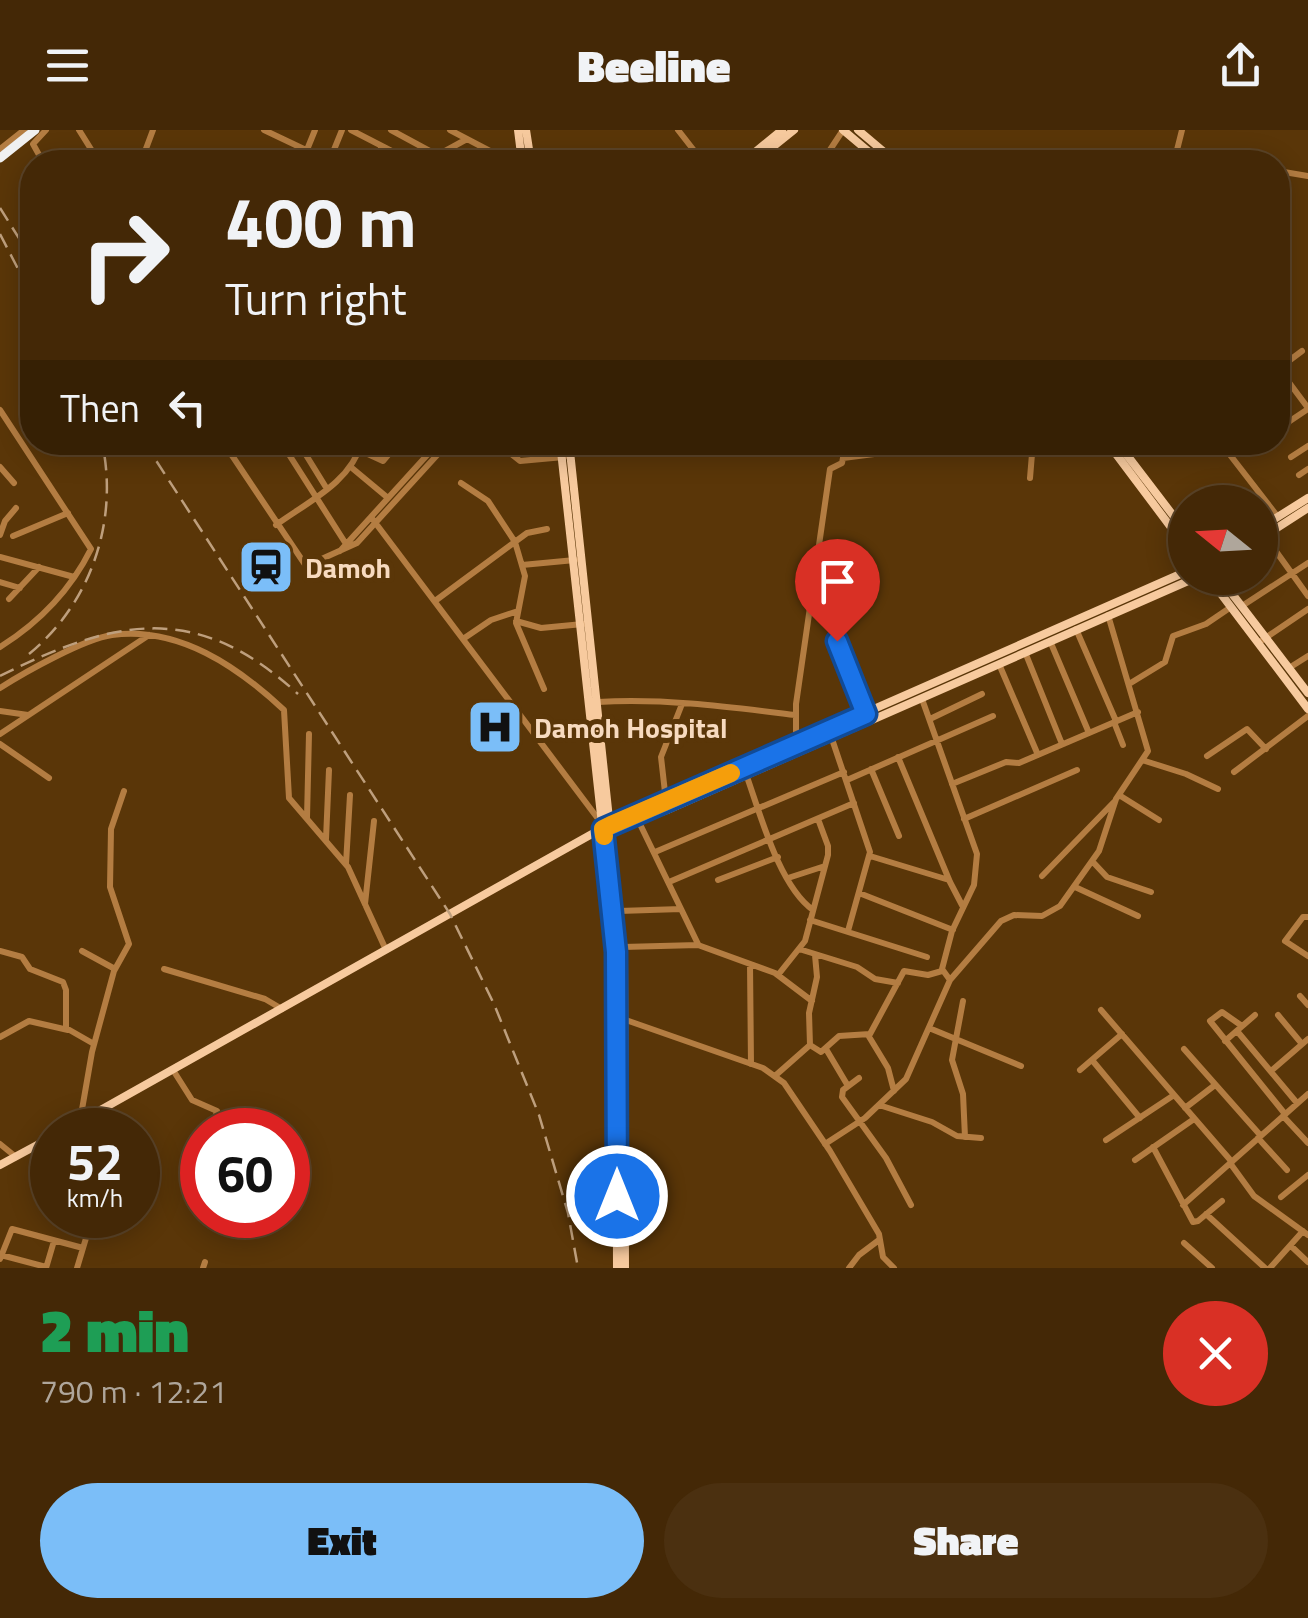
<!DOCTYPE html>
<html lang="en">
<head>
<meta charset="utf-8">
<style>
  :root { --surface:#442806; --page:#4b3010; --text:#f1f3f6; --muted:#afa69b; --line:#5c4428; --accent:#7bbef8 }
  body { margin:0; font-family:"Titillium Web",sans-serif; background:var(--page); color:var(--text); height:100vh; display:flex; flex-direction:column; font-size:38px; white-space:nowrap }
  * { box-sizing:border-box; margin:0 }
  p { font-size:32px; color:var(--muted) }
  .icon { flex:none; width:55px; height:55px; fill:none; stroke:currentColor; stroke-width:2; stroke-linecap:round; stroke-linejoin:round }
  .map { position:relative; height:1138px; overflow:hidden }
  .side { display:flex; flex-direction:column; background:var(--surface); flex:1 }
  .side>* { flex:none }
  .guide { position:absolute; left:20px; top:20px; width:1270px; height:305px; border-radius:40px; box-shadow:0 5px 25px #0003,0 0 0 2px var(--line); background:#442806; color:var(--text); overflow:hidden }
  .needle { width:65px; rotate:288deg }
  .tools { position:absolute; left:1168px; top:355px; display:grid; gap:20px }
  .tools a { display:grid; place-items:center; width:110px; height:110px; border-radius:50%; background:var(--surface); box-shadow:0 5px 25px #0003,0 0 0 2px var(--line); font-size:50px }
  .speed { position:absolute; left:30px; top:978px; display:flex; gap:20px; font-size:50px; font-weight:700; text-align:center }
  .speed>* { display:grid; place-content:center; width:130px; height:130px; border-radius:50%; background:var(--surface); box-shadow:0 5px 25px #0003,0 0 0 2px var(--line); line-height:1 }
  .speed small { font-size:25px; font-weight:400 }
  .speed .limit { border:15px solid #d22; background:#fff; color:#111 }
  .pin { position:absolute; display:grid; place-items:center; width:85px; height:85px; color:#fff; margin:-102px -42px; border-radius:50% 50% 50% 0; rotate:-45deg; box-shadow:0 0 10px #0007 }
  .pin .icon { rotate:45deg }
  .me { position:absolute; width:110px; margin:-55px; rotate:0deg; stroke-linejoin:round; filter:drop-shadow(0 0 8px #0008) }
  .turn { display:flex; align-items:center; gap:35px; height:210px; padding:0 40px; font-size:45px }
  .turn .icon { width:130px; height:130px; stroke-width:2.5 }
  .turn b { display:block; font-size:70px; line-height:85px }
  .then { display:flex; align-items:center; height:95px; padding:0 40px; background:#0003; gap:20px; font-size:38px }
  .round { display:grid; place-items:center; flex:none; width:105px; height:105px; border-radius:52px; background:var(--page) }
  .overview { display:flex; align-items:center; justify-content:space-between; height:170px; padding:0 40px }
  h1 { font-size:60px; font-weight:800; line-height:75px; color:#1e9e55 }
  .button { display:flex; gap:20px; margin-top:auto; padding:20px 40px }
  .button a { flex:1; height:115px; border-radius:60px; background:var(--accent); color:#111; font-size:40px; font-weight:800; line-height:115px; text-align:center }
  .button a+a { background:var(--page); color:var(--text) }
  header { display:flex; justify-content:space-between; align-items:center; height:130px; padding:0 40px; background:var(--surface); font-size:45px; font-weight:800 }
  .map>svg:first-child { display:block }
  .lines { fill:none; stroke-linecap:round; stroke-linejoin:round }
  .minor { stroke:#b47d42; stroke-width:6 }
  .major { stroke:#f7ca9e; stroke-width:8 }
  .highway { stroke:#f0f0f0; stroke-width:9 }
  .rail { stroke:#be9f7d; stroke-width:2.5; stroke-dasharray:15 8; stroke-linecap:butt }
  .route-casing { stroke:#114b97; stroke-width:25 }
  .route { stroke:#1a73e8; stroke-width:18 }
  .slow { stroke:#f59e0b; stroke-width:18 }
  .labels { text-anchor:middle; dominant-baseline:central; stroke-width:10; stroke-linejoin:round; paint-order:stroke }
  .poi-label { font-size:28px; font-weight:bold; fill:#f7dabf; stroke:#5a3608; text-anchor:start }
</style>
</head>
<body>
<header><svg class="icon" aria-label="menu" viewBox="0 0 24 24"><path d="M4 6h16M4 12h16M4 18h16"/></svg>Beeline<svg class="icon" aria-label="share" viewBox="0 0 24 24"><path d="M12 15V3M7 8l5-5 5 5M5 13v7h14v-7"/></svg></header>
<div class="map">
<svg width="1308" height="1138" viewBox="0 0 1308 1138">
  <rect width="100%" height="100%" fill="#5a3608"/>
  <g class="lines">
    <!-- minor -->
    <path class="minor" d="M79,0L99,32
      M264,0L306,20
      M351,0L413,32
      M391,0L439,26
      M450,0L511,32
      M678,0L703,32
      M0,19L24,0
      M1177,23L1231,32
      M43,32L33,14L46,0
      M141,32L153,0
      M302,32L315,0
      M329,32L342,0
      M375,32L382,16
      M425,32L467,9
      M471,32L493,23
      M822,32L843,0
      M1174,32L1182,0
      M1278,41L1308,46
      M1278,239L1302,221
      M1279,239L1308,278
      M0,280L91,419C70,461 40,492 0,517
      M1278,299L1308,279
      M223,312L306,436L357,413L449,312
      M281,312L346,414
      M298,312L327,359
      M991,312L993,313
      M1220,312L1278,387
      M505,319L520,331L564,327
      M359,320L383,331L399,312
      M1291,327L1308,316
      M843,328L882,323L889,312
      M0,337L14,353
      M352,338L388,368
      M1299,345L1308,339
      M1030,348L1033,312
      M461,353L488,371L515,412L525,446L516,493L544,559
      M371,387L602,694
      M276,395C309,371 350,353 362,312
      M0,405L5,391L16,378
      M13,406L68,383
      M1265,406L1308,466
      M340,421L439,312
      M0,427L74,447
      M522,435L575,430
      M844,439L837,511L866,584
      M0,452L20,458
      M9,469L39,437
      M435,471L527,403L547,399
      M1242,476L1308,433
      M516,491L541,498L583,494
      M1076,499L1116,591
      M463,509L491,490L518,481
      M1050,511L1089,603
      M1258,513L1308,479
      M1025,522L1062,614
      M999,534L1038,625
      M1289,538L1308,526
      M1129,554L1165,532L1173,506L1206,494L1231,477
      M0,558C25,542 84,509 112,505C179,496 238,537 284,580L289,668L348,737L386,820
      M922,569L977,724L974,755L952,801L942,839L950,850
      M598,572C664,568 730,577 795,585
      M0,581L28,585
      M930,589L982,564
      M1114,592L1123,615
      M0,604L149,505
      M831,606L870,722L848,801
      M0,614L49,648
      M796,614V574L830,339L842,333L846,312
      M1207,626L1247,599L1266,619
      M898,627L950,752L963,777
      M1145,631L1186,644L1218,659
      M871,639L899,706
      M1234,642L1308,586
      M746,644C760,683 779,756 813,780
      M847,650L993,586
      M952,654L1006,632L1019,633L1138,582
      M1119,665L1159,690
      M667,680L661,627L682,574
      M307,688L309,604
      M964,689L1077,640
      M638,690L698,814
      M326,709L329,640
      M655,722L844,642
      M870,726L949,750
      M1092,731L1107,747L1151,762
      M346,734L350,665
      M1042,746L1114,672
      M788,748L825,736
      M718,750L778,727
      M669,752L854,673
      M1075,757L1138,786
      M859,763L953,800
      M365,774L374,691
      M619,781L681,779
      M1308,787H1303L1285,811L1308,826
      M810,790L927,827
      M623,817L698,815L775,843L812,871
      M799,819L857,837L875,849L898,853
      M0,821L22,827L30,839L63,852L66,860V898L94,914
      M82,821L115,839
      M750,834L751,934
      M164,839L265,869L282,879
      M778,845L805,811L828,725V716L818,689
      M1300,866L1308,875
      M963,871L952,930L963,964L965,1007
      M1101,880L1232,1032
      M1278,885L1302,914
      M623,889L763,938L784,953L830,1021L879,1104L883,1127L894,1138
      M1242,896L1222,882L1210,891L1285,984
      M929,898L1021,936
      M1237,901L1297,973
      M868,905L888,938L894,961
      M0,907L29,891L68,900
      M1225,911L1255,885
      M810,915L821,922L839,906L870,904L904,841L928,845L942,841
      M826,919L848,956
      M1184,919L1261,1006
      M1092,930L1140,988
      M173,940L192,970L217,981L212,1000
      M1080,940L1122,904
      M1271,941L1308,909
      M776,945L810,915L809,883L817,847L815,825
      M859,948L843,960L842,967L886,1028L911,1075
      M879,975L932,992L957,1006L981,1008
      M1185,978L1215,955
      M91,986L99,1000
      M1283,986L1308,1013
      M80,991L92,922L114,841L129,814L110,757L111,699L124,661
      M1258,1008L1287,1040
      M1106,1010L1174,965
      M0,1014L16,1027
      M825,1014L865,988L906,949L950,850L1001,791L1014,785L1042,786L1060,776L1099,721L1116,669L1148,621L1108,485
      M1153,1017L1193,1092L1198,1091L1222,1071
      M1135,1030L1194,989
      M1230,1033L1254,1066L1308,1105
      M196,1038L202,1022
      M138,1041L145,1043
      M1281,1067L1308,1045
      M1183,1075L1308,964
      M1206,1084L1265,1138
      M1184,1113L1212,1138
      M1291,1116L1308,1132
      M1,1125L46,1137
      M0,1129L12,1099L83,1118
      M46,1138L54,1111
      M77,1138L93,1085
      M203,1138L205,1132
      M849,1138L859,1125L879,1110
      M1270,1138L1303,1101"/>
    <!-- major -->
    <path class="major" d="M518,0L522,32
      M526,0L531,32
      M843,0L881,32
      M858,0L896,32
      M743,32L782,0
      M754,32L794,0
      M560,312L616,822L617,1138
      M569,312L624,830L625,1138
      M1107,312L1185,416
      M1117,312L1185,401
      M1260,398L1308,368
      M1260,409L1308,378
      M1209,448L1308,579
      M1220,448L1308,563
      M608,702L667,680L1195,448
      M65,1000L599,700L1185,442
      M0,1035L52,1007"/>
    <!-- highway -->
    <path class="highway" d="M0,28L35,0"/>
    <!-- rail -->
    <path class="rail" d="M0,78L32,129
      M0,104L32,166
      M144,312L450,784L494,874L539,985L568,1083L578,1138
      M29,524C91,473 119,391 102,312
      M0,546C114,489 196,470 298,564"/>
  </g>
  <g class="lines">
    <!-- route casing -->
    <g class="route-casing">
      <path id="route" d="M617,1066L616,822L603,699L866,584L837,511"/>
    </g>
    <!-- route -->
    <use href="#route" class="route"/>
    <!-- slow -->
    <path class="slow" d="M604,706L603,699L611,695L731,643"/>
  </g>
  <!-- icons -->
  <defs>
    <g id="station-square" transform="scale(2.875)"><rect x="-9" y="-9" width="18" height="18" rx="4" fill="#7bbef8" stroke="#5a3608"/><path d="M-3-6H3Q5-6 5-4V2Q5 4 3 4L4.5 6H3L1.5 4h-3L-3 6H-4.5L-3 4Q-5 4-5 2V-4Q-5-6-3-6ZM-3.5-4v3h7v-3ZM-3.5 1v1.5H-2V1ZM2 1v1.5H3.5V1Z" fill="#111"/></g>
    <g id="hospital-square" transform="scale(2.875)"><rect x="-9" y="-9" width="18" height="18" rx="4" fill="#7bbef8" stroke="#5a3608"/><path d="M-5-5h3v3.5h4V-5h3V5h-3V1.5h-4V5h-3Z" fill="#111"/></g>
  </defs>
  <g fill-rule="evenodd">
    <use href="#station-square" x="266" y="437"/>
    <use href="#hospital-square" x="495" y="597"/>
  </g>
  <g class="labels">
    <!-- poi labels -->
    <g class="poi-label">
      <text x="305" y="437">Damoh</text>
      <text x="534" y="597">Damoh Hospital</text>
    </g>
  </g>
</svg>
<div class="tools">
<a><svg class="needle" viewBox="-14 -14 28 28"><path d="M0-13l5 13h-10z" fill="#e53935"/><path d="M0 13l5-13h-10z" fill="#afa69b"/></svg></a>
</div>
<div class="speed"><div>52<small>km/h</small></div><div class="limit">60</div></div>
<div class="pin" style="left:837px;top:511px;background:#d93025"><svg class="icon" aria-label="arrive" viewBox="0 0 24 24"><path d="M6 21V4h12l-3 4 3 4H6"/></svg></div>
<svg class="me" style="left:617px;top:1066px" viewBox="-20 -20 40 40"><circle r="17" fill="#1a73e8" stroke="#fff" stroke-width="3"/><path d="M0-11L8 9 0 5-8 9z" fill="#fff"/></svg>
<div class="guide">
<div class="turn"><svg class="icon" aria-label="right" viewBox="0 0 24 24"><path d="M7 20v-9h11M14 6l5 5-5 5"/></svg><div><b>400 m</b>Turn right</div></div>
<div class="then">Then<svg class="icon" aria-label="left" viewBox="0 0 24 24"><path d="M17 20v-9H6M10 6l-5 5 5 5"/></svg></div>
</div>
</div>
<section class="side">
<div class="overview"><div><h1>2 min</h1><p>790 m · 12:21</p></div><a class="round" style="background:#d93025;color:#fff"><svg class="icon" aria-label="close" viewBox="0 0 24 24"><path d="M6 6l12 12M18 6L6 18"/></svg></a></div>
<div class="button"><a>Exit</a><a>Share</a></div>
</section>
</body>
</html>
